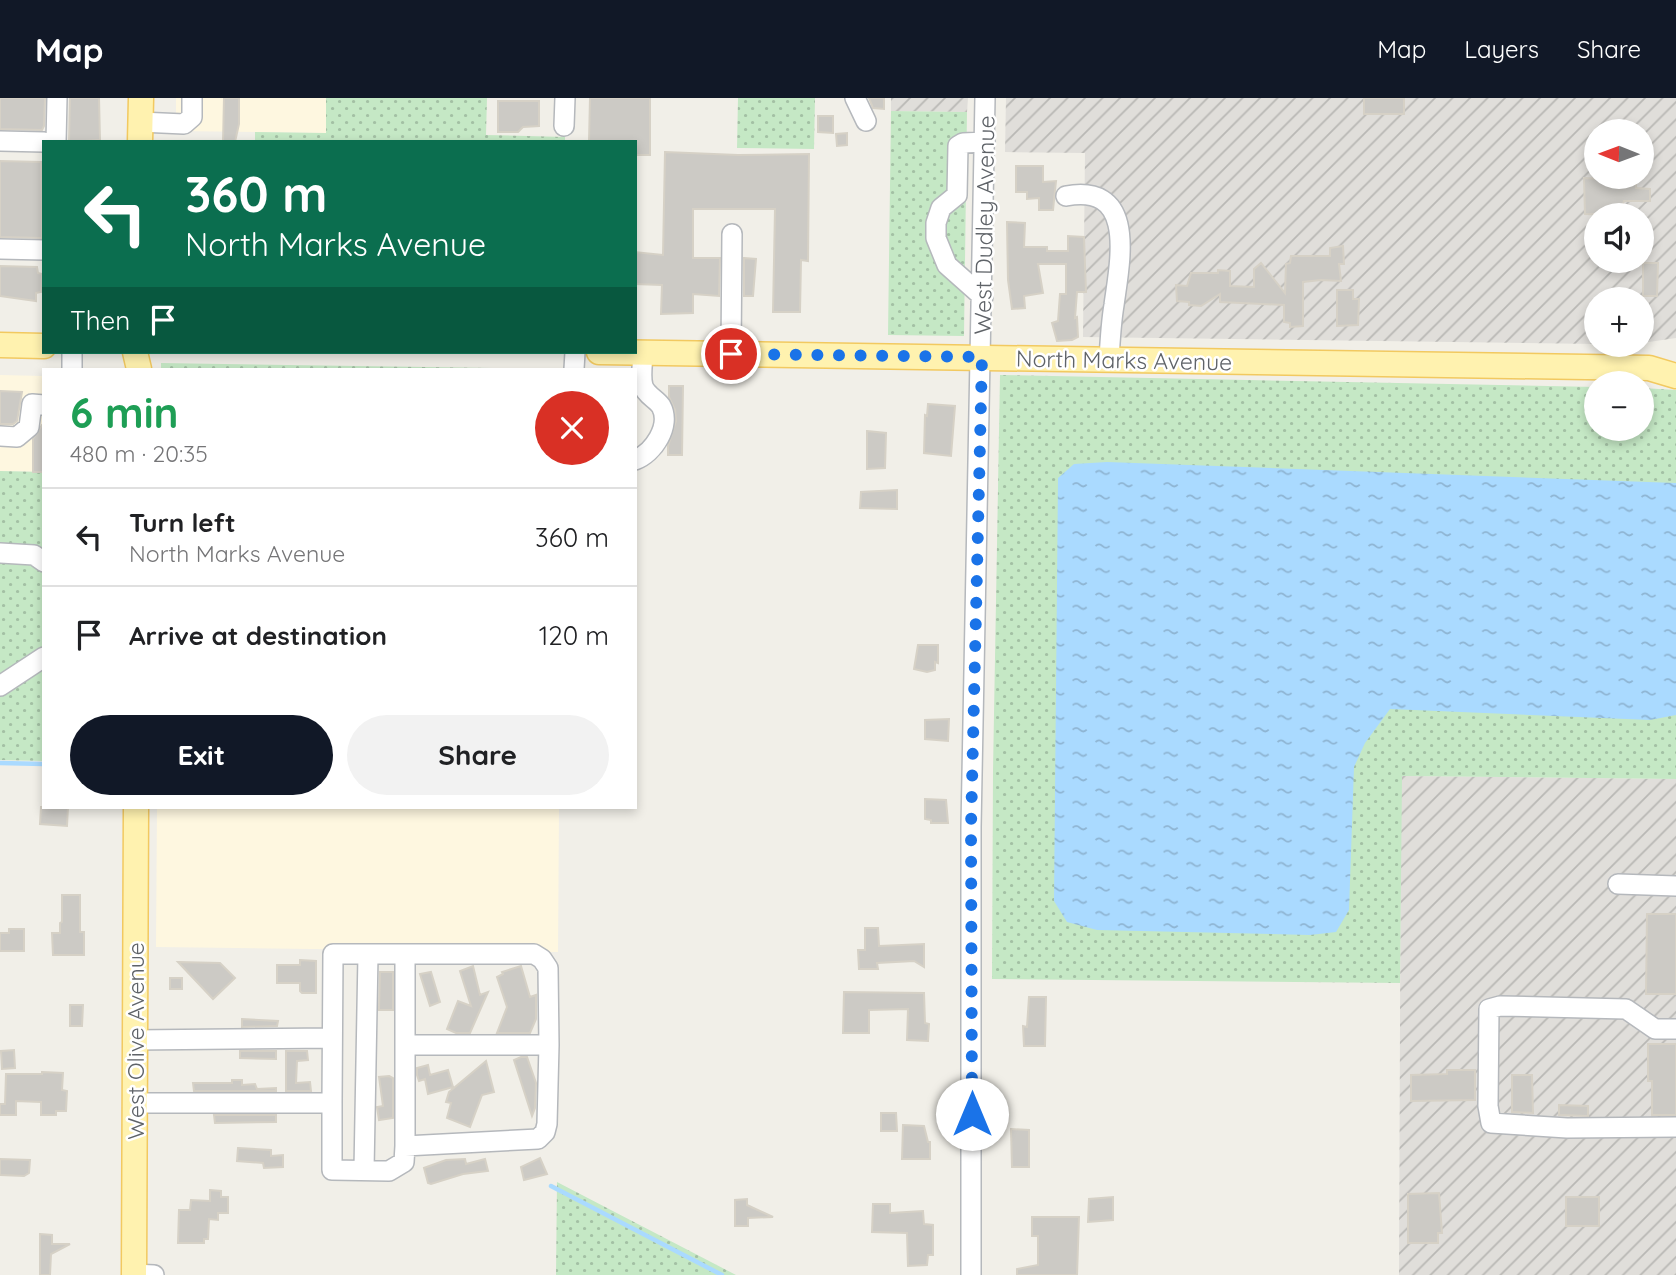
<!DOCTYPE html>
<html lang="en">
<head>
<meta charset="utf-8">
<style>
  :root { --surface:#fff; --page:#f2f2f2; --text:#202124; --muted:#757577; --line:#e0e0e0; --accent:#111827 }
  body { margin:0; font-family:Quicksand,sans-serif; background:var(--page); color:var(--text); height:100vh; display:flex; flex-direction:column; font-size:26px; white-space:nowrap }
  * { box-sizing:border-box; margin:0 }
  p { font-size:23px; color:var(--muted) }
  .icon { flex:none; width:38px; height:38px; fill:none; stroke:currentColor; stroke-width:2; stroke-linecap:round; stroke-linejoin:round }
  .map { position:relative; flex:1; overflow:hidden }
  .side { position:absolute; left:42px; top:270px; width:595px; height:441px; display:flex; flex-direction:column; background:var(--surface); border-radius:0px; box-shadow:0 4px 10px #0003 }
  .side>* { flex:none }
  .banner { position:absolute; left:42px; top:42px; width:595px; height:214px; border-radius:0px; box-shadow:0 4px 10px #0003; background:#0b6e4f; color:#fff; overflow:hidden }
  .needle { width:46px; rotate:271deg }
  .controls { position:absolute; left:1584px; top:21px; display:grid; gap:14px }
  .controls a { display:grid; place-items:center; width:70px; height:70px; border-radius:50%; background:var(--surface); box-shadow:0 4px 10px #0003; font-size:35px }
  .pin { position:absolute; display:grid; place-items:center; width:60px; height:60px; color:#fff; margin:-30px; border:4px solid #fff; border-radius:50%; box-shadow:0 2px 7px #0007 }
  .me { position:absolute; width:77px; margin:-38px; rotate:0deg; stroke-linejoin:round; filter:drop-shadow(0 0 5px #0008) }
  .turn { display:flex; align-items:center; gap:24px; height:147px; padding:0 28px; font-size:32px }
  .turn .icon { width:91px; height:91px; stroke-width:2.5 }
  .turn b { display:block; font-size:49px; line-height:60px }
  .then { display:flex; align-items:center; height:66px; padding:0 28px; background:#0003; gap:14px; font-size:26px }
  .round { display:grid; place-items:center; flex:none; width:74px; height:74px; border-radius:37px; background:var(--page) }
  .summary { display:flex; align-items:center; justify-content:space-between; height:119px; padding:0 28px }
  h1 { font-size:42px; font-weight:800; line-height:52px; color:#1e9e55 }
  .button { display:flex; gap:14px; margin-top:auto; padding:14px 28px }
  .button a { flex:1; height:80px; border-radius:42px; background:var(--accent); color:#fff; font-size:28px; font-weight:800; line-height:80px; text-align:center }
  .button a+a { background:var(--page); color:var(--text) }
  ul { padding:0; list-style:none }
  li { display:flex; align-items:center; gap:21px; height:98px; padding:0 28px; border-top:2px solid var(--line) }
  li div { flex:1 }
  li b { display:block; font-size:26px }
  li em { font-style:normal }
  header { display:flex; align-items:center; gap:42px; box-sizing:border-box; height:98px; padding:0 35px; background:var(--accent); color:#fff }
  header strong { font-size:33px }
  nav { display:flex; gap:38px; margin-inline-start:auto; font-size:24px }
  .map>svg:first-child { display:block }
  .commercial { fill:#fef7e0 }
  .industrial { fill:url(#industrial-furrows); fill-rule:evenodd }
  .grass { fill:url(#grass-dots) }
  .water { fill:url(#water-ripples) }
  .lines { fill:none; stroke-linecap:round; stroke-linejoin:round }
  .stream { stroke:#aadaff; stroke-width:4.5 }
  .building { fill:#cccac5; stroke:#d6d1c6; stroke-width:2 }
  .minor-casing { stroke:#b5b8bc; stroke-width:22 }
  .major-casing { stroke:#f2c960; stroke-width:27 }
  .minor { stroke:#fff; stroke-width:19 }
  .major { stroke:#fff2af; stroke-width:24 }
  .route { stroke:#1a73e8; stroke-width:12; stroke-dasharray:0 21.6 }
  .labels { text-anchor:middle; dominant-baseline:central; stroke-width:5; stroke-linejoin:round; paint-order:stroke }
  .street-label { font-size:23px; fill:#5f6368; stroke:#fff }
</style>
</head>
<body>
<header>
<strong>Map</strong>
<nav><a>Map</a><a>Layers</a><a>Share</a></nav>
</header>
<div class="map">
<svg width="1676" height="1177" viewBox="0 0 1676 1177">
  <defs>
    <pattern id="industrial-furrows" width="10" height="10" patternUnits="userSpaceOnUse" patternTransform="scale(1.75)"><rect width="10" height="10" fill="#e0deda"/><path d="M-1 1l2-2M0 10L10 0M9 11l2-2" fill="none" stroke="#b9b8b5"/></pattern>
    <pattern id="grass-dots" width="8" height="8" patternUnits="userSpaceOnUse" patternTransform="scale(1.75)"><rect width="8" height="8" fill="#c5e8c5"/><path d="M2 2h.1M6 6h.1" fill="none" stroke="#a3c0a4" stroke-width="1.8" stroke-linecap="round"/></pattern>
    <pattern id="water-ripples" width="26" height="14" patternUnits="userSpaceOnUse" patternTransform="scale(1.75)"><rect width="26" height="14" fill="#aadaff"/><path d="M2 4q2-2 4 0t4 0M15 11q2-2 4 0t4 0" fill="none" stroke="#8eb4d2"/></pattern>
  </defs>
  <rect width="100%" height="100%" fill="#f1efe8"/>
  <!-- commercial -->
  <path class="commercial" d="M176,0H326V35L176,33Z
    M0,277L44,278V374L0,373Z
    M157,709H559L558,854L156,849Z"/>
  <!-- industrial -->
  <path class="industrial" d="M891,0H968L967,14L891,13Z
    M1006,0H1676V240L1642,245V201H1596V246L1083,239L1085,55L1005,54ZM1596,33H1642V79H1596ZM1596,117H1642V163H1596Z
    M1401,678L1676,681V1177H1399Z"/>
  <!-- grass -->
  <path class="grass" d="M326,0H487L486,37L565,39V44H255V34L326,35Z
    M738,0H815L814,51L737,50Z
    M891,13L967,14L964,238L888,237Z
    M161,265L562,271H161Z
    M1000,277L1596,289V331H1642V290L1676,292V681L1402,678L1400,885L992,881L993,673Z
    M0,373L44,374V663L0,662Z
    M557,1084L736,1177H556Z"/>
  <!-- water -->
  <path class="water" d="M1107,364L1676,385V617L1650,622L1390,611L1365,645L1354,669L1349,812L1336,834L1310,837L1097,832L1067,824L1054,803L1058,380L1074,366Z"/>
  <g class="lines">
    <!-- stream -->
    <path class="stream" d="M0,665L44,666
      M551,1088L722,1177"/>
  </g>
  <!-- building -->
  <path class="building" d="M0,0H45L44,28L42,32L0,31Z
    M70,0H99L100,42L69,44Z
    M224,0H239V26L235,44H223Z
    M590,0H650V57H635V44H589Z
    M869,0H884V11L873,10Z
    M1364,0H1404V16H1364Z
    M498,3H539V28L523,29L518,34H498Z
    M818,18H833V35L818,34Z
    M847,35V47L837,48L836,36Z
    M665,54L738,57L809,56L808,163L801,162L800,214H773L775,111H693V160H720L719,198L693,196V215L661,216L662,187L635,186V154L663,157Z
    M0,63L41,64L42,140L0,139Z
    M1016,68H1043V84L1056,83L1053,112H1039V100L1027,101V94H1016Z
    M1584,80L1636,83V90L1650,91V103H1624L1619,117L1585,116Z
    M1007,124L1025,125L1024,149H1047V153H1068V138L1084,139L1086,194H1077L1075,220L1077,219L1078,239L1072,242L1057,243L1052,225L1058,223L1060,196H1066V166H1038L1043,195L1024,198L1025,210L1012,211L1008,182Z
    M1343,148L1344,166H1339L1341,183L1321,182L1303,184V228L1290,229V225L1284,224V207L1220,204V196L1201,208L1189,207V204L1177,203L1176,187L1187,188L1191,175H1218V172L1230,173V188L1254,189V171L1261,165L1285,195L1286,166L1290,165L1291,158H1330V150Z
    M744,160L756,161L753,198H744Z
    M1643,165H1658L1657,198H1643Z
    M0,168L37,169L38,175L42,176L41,194L36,195V203L0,198Z
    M1337,192H1353V201H1359L1358,227L1337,228Z
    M669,288H683L682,357H668V348L676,323L675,312L669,299Z
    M0,293L22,294L17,323L13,326H0Z
    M928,306L955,308L951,358L924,355L925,317L927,318Z
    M42,327H44V374H33V341Z
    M867,333L886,335L885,370L867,371Z
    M897,392V411L860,410L861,394Z
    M918,547H938V565L935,564V572L927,574L914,571Z
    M949,621L948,643L925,641V622Z
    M925,701L946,702L948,725H931V722L925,721Z
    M41,709H68L67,728L40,726Z
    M62,797H80V834H84V857H53L52,835H60V825L62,824Z
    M1647,816H1676V896H1646Z
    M865,830H878L879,848L924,846V869L914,863L877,865L878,871H859L858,852H865Z
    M9,831H24V853H0V835H9Z
    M300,862L316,863V895H302L300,893V885H277V867H300Z
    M178,864L220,865L235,880L213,901Z
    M473,868L480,897L488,894L470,935H456L447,931L458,903L471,908L460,873Z
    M521,868L530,899L536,897V921L530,935H497L507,909L497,879L503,876L502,874Z
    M380,874H393V912H379Z
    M431,874L440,904L430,908L420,876Z
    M170,880H182V891H170Z
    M844,894L924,895L925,925L929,926L928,943L907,942L908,911L869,912V935H843Z
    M1029,899H1046L1045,948H1024L1023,928L1027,929Z
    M70,907H83L82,928H70Z
    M242,921L278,923L277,928L242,929Z
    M1648,946H1676V1017H1652V983H1648Z
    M14,952L15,970L2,971L1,953Z
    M240,953H276V961L240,960Z
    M286,953H307L308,962L297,963L296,985L310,984L311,993H286Z
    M521,959H527L536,985L535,1010L532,1018L514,962Z
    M486,963L494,994L482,997L470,1029L447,1020L451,1005L446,1004L449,994Z
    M428,967L430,977L448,972L453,989L428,996L425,981L419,983L417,977V970Z
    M1447,972H1475V1002L1411,1003V977L1447,976Z
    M42,974L63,975L62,992L67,993L66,1013H56V1017H41V1004L16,1003V1017H0V1006H5L6,976H42Z
    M1512,977H1532L1533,1015L1512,1014Z
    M389,978L393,980V1020L379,1022L377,1009L383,1008L379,979Z
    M232,982H242V987L255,986L257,991L276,990V993H194L193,985H232Z
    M1559,1007L1588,1008V1018L1559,1017Z
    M881,1015H896L897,1033H881Z
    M214,1017H276V1024L215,1025Z
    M903,1027L924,1028L928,1044H930V1061H902Z
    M1011,1031L1029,1032V1069H1012Z
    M238,1050L271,1052V1058L283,1057V1069L264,1070L263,1065L237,1063Z
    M540,1060L547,1076L524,1082L521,1069Z
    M0,1061L30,1062L29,1075L24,1078L0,1077Z
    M465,1061L466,1066L485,1061L488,1073L463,1076L431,1086L428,1085L424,1070L446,1062Z
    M210,1092L221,1093V1099H228V1115H218V1122L209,1121L208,1141H204V1145H178L179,1112H190L191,1102L210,1103Z
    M1439,1095L1442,1135H1438V1145H1408V1096Z
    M1113,1099V1122L1088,1124L1089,1101Z
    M1566,1099H1599V1128H1566Z
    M747,1101V1107L773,1119L748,1120V1128H735V1102Z
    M873,1106H890V1115L923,1113L924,1126L933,1127V1157H928L927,1167L908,1168L907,1135L872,1134Z
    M1032,1119H1079L1077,1177H1017V1171L1038,1167V1138H1032Z
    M40,1136L52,1137V1146H70L51,1156L50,1177H40Z"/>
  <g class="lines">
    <!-- minor casing -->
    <g class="minor-casing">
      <path id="minor" d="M855,0L866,23
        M140,24L184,26L192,19V0
        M564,28L565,0
        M0,43L44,44
        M56,44L57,0
        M1066,98C1137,85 1120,163 1114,207C1111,225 1110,243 1109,262
        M0,151L44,152
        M983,199L947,167L936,140V125L941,110L957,97L958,48L963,45L985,44
        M731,256L732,136
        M72,271V254
        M574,271L575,254
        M0,338L17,339L29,329L32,306L44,307
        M635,362C653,355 672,328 661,308C656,301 646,297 643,288C640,278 643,264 643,254
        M0,455L34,457L44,464
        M0,588L44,559
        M1618,786L1676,788
        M1676,931H1655L1626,911L1500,908L1489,911L1488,1008L1491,1025L1567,1030L1676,1029
        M135,942L332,940
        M405,947H549
        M135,1005H332L333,856H534L542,861L548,870L549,947L547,1026L545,1034L538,1041L405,1048V856
        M332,1005V1072L389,1073L404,1064L405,1048
        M364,1072L368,857
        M134,1176L154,1177
        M971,1177V729L985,0"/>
    </g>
    <!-- major casing -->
    <g class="major-casing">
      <path id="major" d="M140,44L141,0
        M0,247L44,248
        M135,254L139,271
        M599,254L1649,270L1676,278
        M134,1177L136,709"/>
    </g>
    <!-- minor -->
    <use href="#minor" class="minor"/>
    <!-- major -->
    <use href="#major" class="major"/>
  </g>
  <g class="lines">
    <!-- route -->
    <path class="route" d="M731,256L982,259L971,729L972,1016"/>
  </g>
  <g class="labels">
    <!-- street labels -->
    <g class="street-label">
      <text transform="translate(984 127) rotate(-89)">West Dudley Avenue</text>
      <text transform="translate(1124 262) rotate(1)">North Marks Avenue</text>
      <text transform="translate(135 943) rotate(-90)">West Olive Avenue</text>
    </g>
  </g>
</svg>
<div class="controls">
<a><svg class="needle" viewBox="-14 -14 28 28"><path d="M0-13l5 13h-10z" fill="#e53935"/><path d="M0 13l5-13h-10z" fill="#757577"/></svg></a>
<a><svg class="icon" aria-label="sound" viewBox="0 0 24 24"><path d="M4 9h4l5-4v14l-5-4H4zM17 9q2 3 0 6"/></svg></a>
<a>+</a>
<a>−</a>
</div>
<div class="pin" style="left:731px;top:256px;background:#d93025"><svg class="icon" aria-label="arrive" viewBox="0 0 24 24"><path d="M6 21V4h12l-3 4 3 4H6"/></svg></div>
<svg class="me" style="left:972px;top:1016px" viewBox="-20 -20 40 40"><circle r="19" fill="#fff"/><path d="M0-13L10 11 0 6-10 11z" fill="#1a73e8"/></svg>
<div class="banner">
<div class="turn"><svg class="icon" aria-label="left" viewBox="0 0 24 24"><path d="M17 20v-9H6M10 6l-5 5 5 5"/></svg><div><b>360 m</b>North Marks Avenue</div></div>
<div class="then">Then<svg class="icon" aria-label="arrive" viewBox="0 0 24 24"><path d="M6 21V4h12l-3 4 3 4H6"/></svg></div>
</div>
<section class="side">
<div class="summary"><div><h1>6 min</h1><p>480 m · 20:35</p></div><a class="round" style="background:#d93025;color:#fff"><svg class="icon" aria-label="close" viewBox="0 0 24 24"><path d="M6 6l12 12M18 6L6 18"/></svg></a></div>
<ul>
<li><svg class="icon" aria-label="left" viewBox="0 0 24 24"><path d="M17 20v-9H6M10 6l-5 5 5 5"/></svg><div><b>Turn left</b><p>North Marks Avenue</p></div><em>360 m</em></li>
<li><svg class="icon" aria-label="arrive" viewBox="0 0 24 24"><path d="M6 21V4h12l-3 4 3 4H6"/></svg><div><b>Arrive at destination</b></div><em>120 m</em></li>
</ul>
<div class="button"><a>Exit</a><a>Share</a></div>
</section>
</div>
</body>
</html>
